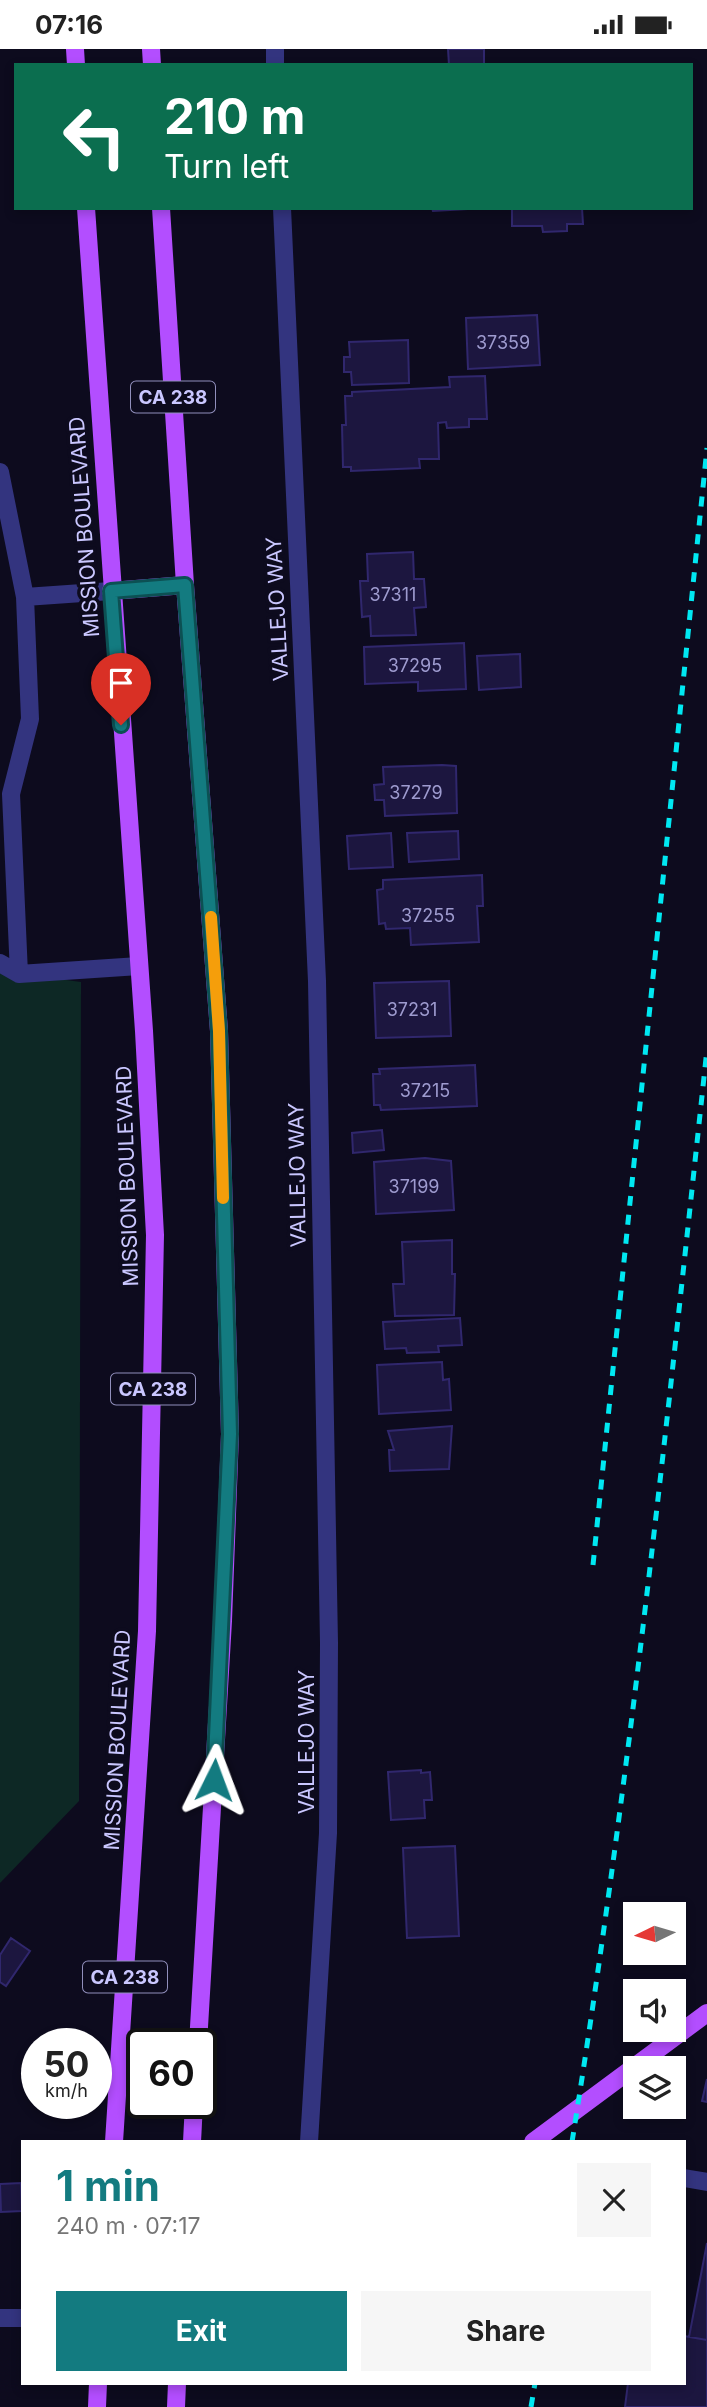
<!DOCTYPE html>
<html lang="en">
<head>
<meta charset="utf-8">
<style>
  :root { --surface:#fff; --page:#f6f6f6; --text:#222; --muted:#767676; --accent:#137b80 }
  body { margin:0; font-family:Inter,sans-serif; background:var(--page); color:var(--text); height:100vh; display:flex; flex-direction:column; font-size:26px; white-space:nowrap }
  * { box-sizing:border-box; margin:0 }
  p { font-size:23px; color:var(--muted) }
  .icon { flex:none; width:38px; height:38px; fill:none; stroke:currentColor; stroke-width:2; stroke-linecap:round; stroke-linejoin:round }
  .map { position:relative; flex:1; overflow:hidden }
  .drawer { position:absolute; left:21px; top:2091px; width:665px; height:245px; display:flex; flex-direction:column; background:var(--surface); border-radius:0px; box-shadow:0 4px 10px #0003 }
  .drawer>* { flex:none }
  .banner { position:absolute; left:14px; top:14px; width:679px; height:147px; border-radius:0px; box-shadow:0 4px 10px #0003; background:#0b6e4f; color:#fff; overflow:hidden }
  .needle { width:46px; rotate:265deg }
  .fabs { position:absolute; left:623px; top:1853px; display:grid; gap:14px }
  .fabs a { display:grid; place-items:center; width:63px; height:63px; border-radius:0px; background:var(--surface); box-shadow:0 4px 10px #0003; font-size:35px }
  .speed { position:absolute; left:21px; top:1979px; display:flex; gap:14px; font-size:35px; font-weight:700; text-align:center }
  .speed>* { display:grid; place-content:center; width:91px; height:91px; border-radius:50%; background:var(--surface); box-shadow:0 4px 10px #0003; line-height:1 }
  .speed small { font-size:18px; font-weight:400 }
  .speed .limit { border:4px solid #111; border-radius:10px; background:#fff; color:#111 }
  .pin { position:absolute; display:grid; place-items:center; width:60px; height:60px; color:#fff; margin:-72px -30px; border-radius:50% 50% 50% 0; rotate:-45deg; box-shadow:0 0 7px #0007 }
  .pin .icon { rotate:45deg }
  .me { position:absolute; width:77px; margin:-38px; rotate:3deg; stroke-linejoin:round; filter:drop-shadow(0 0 5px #0008) }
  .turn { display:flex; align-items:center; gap:24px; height:147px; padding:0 35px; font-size:32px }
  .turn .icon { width:91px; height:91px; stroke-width:2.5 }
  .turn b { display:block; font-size:49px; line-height:60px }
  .round { display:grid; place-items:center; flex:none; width:74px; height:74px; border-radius:0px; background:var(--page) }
  .summary { display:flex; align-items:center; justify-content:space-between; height:119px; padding:0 35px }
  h1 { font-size:42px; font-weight:700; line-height:52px; color:var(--accent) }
  .button { display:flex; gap:14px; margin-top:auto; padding:14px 35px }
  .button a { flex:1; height:80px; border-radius:0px; background:var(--accent); color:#fff; font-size:28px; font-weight:700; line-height:80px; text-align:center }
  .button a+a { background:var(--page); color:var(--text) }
  .status { display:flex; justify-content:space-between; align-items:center; height:49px; padding:0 35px; background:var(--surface); direction:ltr }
  .status svg { height:19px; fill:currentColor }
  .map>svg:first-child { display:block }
  .green { fill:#0d2825 }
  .building { fill:#1c163f; stroke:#30276d; stroke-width:2 }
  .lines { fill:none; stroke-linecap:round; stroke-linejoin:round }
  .minor { stroke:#33347f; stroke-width:18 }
  .major { stroke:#b34eff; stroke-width:18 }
  .rail { stroke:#00e8f2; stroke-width:5; stroke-dasharray:10 9; stroke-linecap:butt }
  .route-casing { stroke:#0c5053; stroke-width:18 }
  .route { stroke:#137b80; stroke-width:12 }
  .slow { stroke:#f59e0b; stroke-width:12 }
  .labels { text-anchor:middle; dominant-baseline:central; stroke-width:7; stroke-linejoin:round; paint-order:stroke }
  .number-label { font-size:18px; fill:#9e9bcf }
  .shield { fill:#0d0b1e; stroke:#918fbc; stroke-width:2 }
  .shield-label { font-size:19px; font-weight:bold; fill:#cac7ff }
  .street-label { font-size:21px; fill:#cac7ff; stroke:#0d0b1e }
</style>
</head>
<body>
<div class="status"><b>07:16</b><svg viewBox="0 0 49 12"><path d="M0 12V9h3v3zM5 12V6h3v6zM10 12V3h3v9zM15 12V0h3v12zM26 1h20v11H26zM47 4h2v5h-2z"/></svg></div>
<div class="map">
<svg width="707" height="2358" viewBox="0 0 707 2358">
  <rect width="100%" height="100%" fill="#0d0b1e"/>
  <!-- green -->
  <path class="green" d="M0,922L81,933L79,1752L0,1834Z"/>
  <!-- building -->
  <path class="building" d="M448,0H484V16H449Z
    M432,159H467V160L433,162Z
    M512,159H582L583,175H567V182L543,183L542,177H512Z
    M537,266L540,316L468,320L466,269Z
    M408,291L409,334L352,336L351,323H344V308H350L349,293Z
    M485,327L487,370H469V378L447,379L446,373L438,374L439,410H419L420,419L351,422V418H343L342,376H346L345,347H352V343L450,338L449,328Z
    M413,503L414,530H424L426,558L414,559L416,586L371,587L370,567L362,568L360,532H368L367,505Z
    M464,594L466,640L418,642V633L365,635L364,598Z
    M520,605L521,638L479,641L477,607Z
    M442,716L456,717L457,764L385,767L384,751H375L374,736L384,735L383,718Z
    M458,782L459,810L409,813L407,784Z
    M391,784L393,818L349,820L347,787Z
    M482,826L483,857H477L479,893L411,896L410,879L386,880L385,874L379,875L377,841L383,840V831Z
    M449,932L451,987L376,989L374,934Z
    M475,1016L477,1057L381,1061L380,1056H374L373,1025H380L379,1020Z
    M382,1081L384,1101L353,1104L352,1084Z
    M425,1109L451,1112L454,1161L376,1165L374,1113Z
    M452,1191V1225H455L454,1266L395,1267L393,1235H404L402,1193Z
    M460,1269L462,1296L438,1297L439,1303L407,1304L406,1299L385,1300L383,1273Z
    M442,1313L443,1331L449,1330L451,1361L379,1365L377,1316Z
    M452,1377L449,1420L390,1422L389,1401H394L388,1382Z
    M421,1721V1724L430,1723L432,1751H424L425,1769L391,1771L388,1723Z
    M455,1797L459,1887L407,1889L403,1799Z
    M11,1889L30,1902L6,1937L0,1933V1906Z
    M707,2030V2053L702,2052Z
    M21,2134L22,2162L1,2163L0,2135Z
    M707,2194V2291L689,2288Z
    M684,2287L707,2291V2358H625L628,2334H684Z"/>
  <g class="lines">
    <!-- minor -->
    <path class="minor" d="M275,0V16
      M282,159L317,932L329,1594L328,1784L309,2093
      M0,423L25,548L30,670L11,745L19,925L139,917
      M25,548L111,542
      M0,914L19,925
      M684,2129L707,2133
      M0,2269H23"/>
    <!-- major -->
    <path class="major" d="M75,0L76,16
      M151,0L152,16
      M86,159L144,982L155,1186L147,1582L114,2093
      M161,159L185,536L219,982L230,1385L223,1572L198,1995
      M111,542L185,536
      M192,2093L194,2054
      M533,2093L707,1964
      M97,2358L98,2334
      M176,2358L177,2334"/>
    <!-- rail -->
    <path class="rail" d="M593,1516L707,399
      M572,2093C630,1730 668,1365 707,1000
      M531,2358L535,2334"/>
  </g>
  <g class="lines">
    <!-- route casing -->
    <g class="route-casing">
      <path id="route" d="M121,676L111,542L185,536L219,982L230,1385L214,1731"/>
    </g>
    <!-- route -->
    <use href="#route" class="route"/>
    <!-- slow -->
    <path class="slow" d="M211,868L219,982L223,1149"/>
  </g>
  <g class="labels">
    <!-- number labels -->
    <g class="number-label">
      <text x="503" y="293">37359</text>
      <text x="393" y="545">37311</text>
      <text x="415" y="616">37295</text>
      <text x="416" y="743">37279</text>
      <text x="428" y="866">37255</text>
      <text x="412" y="960">37231</text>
      <text x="425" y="1041">37215</text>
      <text x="414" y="1137">37199</text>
    </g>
    <!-- shield labels -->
    <g class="shield">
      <rect x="131" y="332.5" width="84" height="31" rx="5"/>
      <rect x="111" y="1324.5" width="84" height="31" rx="5"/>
      <rect x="83" y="1912.5" width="84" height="31" rx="5"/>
    </g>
    <g class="shield-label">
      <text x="173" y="348">CA 238</text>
      <text x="153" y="1340">CA 238</text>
      <text x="125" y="1928">CA 238</text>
    </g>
    <!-- street labels -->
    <g class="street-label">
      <text transform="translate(84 478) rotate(-94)">MISSION BOULEVARD</text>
      <text transform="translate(277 560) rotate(-93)">VALLEJO WAY</text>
      <text transform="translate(297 1126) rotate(-91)">VALLEJO WAY</text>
      <text transform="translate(127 1127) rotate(-92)">MISSION BOULEVARD</text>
      <text transform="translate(117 1691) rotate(-87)">MISSION BOULEVARD</text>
      <text transform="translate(306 1693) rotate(-90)">VALLEJO WAY</text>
    </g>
  </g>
</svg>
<div class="fabs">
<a><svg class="needle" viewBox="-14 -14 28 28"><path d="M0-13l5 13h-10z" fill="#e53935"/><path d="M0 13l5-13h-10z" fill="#767676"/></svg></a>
<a><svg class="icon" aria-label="sound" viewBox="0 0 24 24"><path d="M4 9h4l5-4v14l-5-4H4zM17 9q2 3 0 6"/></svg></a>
<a><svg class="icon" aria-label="layers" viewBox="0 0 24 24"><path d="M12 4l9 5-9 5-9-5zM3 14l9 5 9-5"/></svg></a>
</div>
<div class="speed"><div>50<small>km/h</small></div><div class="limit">60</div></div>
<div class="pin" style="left:121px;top:676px;background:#d93025"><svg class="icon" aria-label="arrive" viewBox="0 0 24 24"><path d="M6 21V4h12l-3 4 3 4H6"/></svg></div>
<svg class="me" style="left:214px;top:1731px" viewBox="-20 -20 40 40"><path d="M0-17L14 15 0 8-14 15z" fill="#137b80" stroke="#fff" stroke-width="4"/></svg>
<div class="banner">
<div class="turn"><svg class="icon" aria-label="left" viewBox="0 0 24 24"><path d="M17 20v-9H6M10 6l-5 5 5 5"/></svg><div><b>210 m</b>Turn left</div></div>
</div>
<section class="drawer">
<div class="summary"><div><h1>1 min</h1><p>240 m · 07:17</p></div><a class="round"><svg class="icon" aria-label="close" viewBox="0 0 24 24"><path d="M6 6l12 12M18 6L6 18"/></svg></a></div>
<div class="button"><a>Exit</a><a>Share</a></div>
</section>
</div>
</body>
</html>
